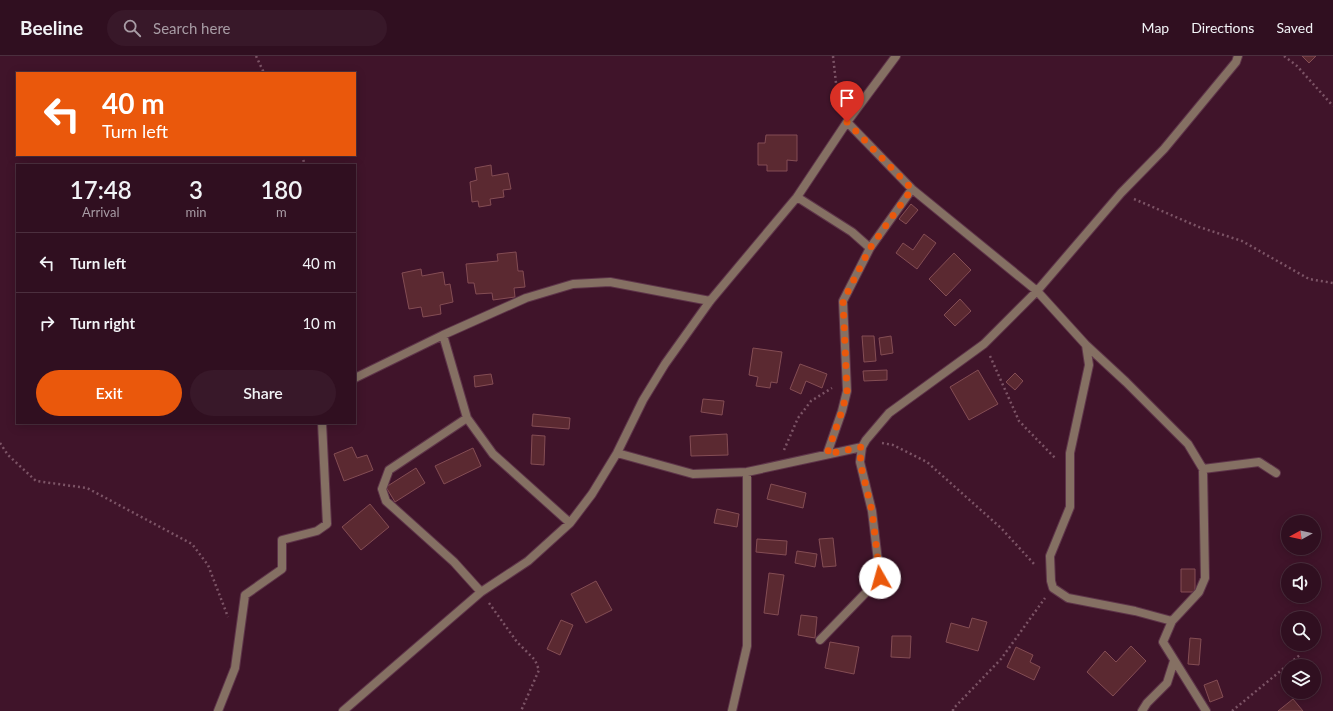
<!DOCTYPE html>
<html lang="en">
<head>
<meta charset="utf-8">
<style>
  :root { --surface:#300f20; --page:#381829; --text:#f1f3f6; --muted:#a89ca5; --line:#4b2f3e; --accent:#ea580c }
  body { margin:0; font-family:Lato,sans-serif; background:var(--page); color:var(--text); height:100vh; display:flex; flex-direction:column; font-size:15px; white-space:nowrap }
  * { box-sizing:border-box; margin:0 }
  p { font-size:13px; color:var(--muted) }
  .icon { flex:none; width:22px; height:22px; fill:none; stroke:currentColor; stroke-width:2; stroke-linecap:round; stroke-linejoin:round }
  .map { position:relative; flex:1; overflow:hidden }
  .panel { position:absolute; left:16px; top:108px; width:340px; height:260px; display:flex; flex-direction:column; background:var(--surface); border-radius:0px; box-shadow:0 2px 10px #0003,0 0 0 1px var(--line) }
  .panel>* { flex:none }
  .hud { position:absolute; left:16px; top:16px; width:340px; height:84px; border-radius:0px; box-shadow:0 2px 10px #0003,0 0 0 1px var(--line); background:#ea580c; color:#fff; overflow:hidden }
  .needle { width:26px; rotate:262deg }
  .buttons { position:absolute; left:1281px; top:459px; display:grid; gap:8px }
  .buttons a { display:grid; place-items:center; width:40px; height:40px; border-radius:50%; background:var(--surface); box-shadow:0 2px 10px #0003,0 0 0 1px var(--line); font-size:20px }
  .pin { position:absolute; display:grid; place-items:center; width:34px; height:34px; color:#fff; margin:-41px -17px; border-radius:50% 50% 50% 0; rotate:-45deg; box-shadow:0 0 4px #0007 }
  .pin .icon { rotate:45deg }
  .me { position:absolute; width:44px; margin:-22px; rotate:353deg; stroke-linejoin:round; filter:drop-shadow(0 0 3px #0008) }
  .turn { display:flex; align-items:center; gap:14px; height:84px; padding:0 20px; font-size:18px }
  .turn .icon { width:52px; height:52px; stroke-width:2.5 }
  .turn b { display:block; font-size:28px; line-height:34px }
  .eta { display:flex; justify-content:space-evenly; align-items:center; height:68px; text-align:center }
  .eta b { font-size:24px; font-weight:600; line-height:28px }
  .action { display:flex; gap:8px; margin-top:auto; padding:8px 20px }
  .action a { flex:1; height:46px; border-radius:24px; background:var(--accent); color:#fff; font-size:16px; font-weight:600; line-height:46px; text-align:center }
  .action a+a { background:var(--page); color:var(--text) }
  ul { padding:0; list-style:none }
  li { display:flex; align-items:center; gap:12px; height:60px; padding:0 20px; border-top:1px solid var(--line) }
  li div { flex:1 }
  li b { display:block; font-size:15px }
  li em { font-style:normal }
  header { display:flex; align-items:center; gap:24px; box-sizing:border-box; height:56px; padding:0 20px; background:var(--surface); border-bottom:1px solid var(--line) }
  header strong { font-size:19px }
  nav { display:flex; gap:22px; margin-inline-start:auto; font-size:14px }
  .search { width:280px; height:36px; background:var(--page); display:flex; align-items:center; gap:10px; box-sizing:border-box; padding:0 14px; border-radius:22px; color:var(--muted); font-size:15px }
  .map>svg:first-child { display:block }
  .building { fill:#5b2931; stroke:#844d54 }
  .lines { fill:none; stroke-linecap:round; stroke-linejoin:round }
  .street-casing { stroke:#5e3449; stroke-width:10 }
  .path { stroke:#7c5466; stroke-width:2.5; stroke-dasharray:2 3; stroke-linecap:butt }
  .street { stroke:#857063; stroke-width:8 }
  .route { stroke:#ea580c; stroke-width:7; stroke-dasharray:0 12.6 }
</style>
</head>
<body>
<header>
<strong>Beeline</strong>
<div class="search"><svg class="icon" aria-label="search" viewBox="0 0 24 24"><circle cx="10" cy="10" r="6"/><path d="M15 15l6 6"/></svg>Search here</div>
<nav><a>Map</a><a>Directions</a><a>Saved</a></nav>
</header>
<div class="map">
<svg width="1333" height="655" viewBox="0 0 1333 655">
  <rect width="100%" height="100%" fill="#40142a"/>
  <!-- building -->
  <path class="building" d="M1302,0H1316L1309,7Z
    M766,79H797V105L787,104V115H767V109H758V87H765Z
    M491,109L492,120L508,117L511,133L503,134L504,141L490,143L491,149L479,151L478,145L472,146L470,126L477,124L475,112Z
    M911,148L918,154L906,168L899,163Z
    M924,178L936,187L917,213L896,197L903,187L913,194Z
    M516,196L518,215H523L525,231L514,232L515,241L493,244L492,237L476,238L474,227H468L466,208L498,205L497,198Z
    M954,197L971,214L946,240L929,223Z
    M421,213L422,220L443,216L445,229L450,228L453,246L440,249L441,258L423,261L421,251L409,253L402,217Z
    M960,243L971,255L955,270L944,259Z
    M862,280H874L876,305L864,306Z
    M891,280L893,297L881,299L879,282Z
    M753,292L782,296L777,327L771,326L770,332L756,330L758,321L749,319Z
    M800,308L827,318L822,332L806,325L801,338L790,333Z
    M887,314V324L864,325L863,315Z
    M978,314L998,348L969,364L950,331Z
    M1015,317L1023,325L1015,334L1006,326Z
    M491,318L493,328L475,331L474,320Z
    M703,343L724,345L722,359L701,356Z
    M533,358L570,362L569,373L532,370Z
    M727,378L728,399L691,400L690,380Z
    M532,379L545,380L544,409L531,408Z
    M352,391L357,402L367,399L373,414L344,425L334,398Z
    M473,392L481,410L444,428L435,410Z
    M416,412L425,427L395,446L386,431Z
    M771,428L806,437L803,452L767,443Z
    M370,448L389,471L361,494L342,471Z
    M717,453L739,458L737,471L714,467Z
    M833,482L836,510L823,511L819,483Z
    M757,483L787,485L786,499L756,496Z
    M797,495L817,498L815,511L795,507Z
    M1181,513H1195V536H1181Z
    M769,517L784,519L778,559L764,557Z
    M596,525L612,554L586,567L571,538Z
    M801,559L817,561L815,582L798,579Z
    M972,562L987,566L978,595L946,586L951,567L969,572Z
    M561,564L573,569L560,599L547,593Z
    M892,580H911L910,602L891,601Z
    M1190,582L1201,583L1199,609L1188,608Z
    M830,586L859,591L854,618L825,612Z
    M1131,590L1146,605L1113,640L1087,616L1105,595L1116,606Z
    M1016,591L1033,599L1030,606L1040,611L1034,624L1007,611Z
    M1217,624L1223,641L1210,646L1204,629Z
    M1293,643L1303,655H1278Z"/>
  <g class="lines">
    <!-- street casing -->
    <g class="street-casing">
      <path id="street" d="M847,66L912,133L1037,235L1086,289L1089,309L1070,397V451L1050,500L1051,525L1053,532L1068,542L1135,555L1172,565
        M797,141L852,176L870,192
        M443,279L467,362L493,398L570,467
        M1086,289L1126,326L1188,388L1203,413L1205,522L1199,536L1172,565L1163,586L1206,655
        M355,322L443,279L526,242L573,228L610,226L710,245
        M467,362L389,414L382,433L386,445L454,506L481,536
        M617,397L693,418L747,416L862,391
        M827,398L842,355L847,335L843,245L870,192L912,133
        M1203,413L1259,406L1276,417
        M820,584L880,522L872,455L860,406L862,391L866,384L889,357L984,288L1037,235L1121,137L1164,93L1236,6L1238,0
        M218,655L235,612L245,539L282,513V484L317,475L327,468L322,367
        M343,655L481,536L528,505L570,467L592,438L617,397L643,344L665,308L710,245L797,141L847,66L896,0
        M732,655L747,590V416
        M1142,655L1147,647L1167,627L1174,605"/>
    </g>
    <!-- path -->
    <path class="path" d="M256,0L264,17
      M833,0L836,27L842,49
      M1284,0L1297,10L1333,50
      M303,99L304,109
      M1134,143L1199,171L1242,185L1309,223L1333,227
      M990,300L1019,365L1055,402
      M0,387L8,399L36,425L87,432L192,488L208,509L228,561
      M882,387L893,389L927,406L1001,472L1035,509
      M784,394L798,362L811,345L832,332
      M489,547L517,586L535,604L539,614L521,655
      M953,655V653L1001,603L1045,542
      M1232,655L1301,598"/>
    <!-- street -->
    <use href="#street" class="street"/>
  </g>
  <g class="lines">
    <!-- route -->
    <path class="route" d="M847,66L912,133L870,192L843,245L847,335L842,355L827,398L862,391L860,406L872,455L880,522"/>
  </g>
</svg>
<div class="buttons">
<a><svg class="needle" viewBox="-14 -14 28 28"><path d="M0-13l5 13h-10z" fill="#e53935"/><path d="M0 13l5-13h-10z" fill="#a89ca5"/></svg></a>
<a><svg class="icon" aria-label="sound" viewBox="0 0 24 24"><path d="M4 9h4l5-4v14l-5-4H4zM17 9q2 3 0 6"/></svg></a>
<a><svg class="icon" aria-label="search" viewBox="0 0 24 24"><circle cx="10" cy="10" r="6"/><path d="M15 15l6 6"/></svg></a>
<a><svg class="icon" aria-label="layers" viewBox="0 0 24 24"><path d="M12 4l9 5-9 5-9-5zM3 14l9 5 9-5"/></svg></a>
</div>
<div class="pin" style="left:847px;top:66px;background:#d93025"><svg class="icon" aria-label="arrive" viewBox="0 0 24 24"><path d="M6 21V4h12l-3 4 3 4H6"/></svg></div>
<svg class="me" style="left:880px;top:522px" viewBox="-20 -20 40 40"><circle r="19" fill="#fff"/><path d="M0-13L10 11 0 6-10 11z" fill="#ea580c"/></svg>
<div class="hud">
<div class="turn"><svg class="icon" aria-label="left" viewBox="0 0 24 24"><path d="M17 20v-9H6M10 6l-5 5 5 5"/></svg><div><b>40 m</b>Turn left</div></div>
</div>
<section class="panel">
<div class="eta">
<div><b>17:48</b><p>Arrival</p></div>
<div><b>3</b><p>min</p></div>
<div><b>180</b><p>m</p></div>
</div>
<ul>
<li><svg class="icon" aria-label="left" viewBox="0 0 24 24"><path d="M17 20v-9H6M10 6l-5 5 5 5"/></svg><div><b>Turn left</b></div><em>40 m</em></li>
<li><svg class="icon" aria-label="right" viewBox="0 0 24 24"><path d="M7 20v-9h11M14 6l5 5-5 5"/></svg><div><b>Turn right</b></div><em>10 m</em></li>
</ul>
<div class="action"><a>Exit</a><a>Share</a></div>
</section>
</div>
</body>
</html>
